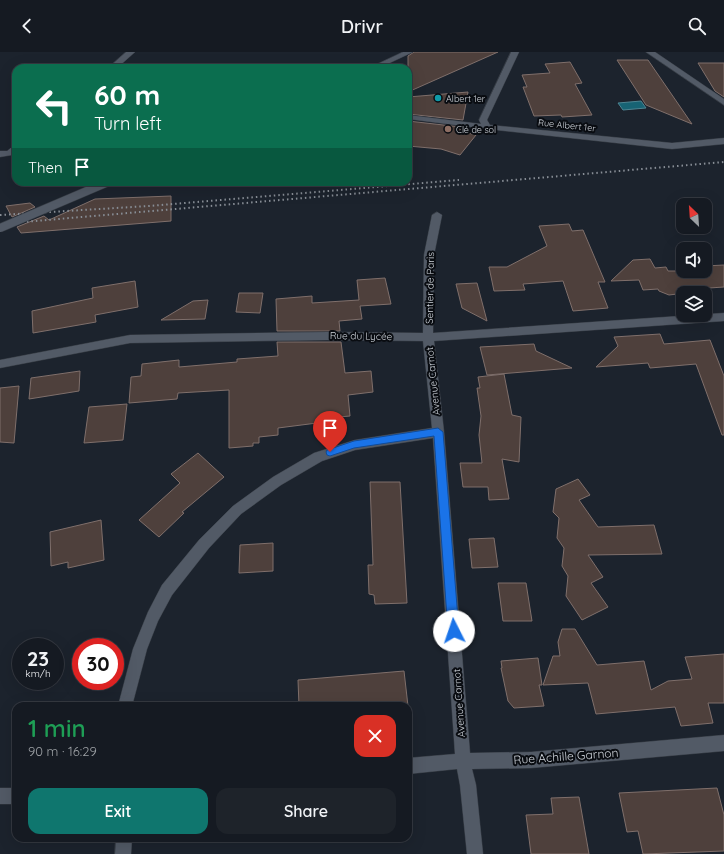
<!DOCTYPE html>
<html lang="en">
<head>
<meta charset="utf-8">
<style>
  :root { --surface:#151a22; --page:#1e232a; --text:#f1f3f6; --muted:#9da1a5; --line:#343840; --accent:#0f766e }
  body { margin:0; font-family:Quicksand,sans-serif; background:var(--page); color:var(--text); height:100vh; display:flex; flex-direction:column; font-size:15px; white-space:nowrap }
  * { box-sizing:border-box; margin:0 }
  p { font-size:13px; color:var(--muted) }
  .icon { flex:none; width:22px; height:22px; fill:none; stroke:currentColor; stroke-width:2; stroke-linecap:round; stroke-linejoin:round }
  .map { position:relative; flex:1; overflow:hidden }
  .panel { position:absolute; left:12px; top:650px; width:400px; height:140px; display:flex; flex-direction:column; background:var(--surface); border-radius:12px; box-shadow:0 4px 16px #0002,0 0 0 1px var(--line) }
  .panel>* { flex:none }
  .banner { position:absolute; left:12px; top:12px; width:400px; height:122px; border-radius:12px; box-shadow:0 4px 16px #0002,0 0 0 1px var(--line); background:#0b6e4f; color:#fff; overflow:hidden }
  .needle { width:26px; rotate:335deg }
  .controls { position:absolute; left:676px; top:146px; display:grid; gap:8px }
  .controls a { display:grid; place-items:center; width:36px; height:36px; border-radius:8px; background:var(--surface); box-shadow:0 4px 16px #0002,0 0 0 1px var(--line); font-size:20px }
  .speed { position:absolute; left:12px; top:586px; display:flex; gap:8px; font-size:20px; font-weight:700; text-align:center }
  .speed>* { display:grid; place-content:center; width:52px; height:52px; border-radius:50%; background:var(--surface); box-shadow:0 4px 16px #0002,0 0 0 1px var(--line); line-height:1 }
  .speed small { font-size:10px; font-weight:400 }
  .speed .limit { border:6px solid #d22; background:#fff; color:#111 }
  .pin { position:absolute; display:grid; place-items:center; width:34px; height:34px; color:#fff; margin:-41px -17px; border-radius:50% 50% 50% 0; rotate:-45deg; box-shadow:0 0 4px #0007 }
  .pin .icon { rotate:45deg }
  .me { position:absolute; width:44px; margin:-22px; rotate:356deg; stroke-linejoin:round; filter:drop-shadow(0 0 3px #0008) }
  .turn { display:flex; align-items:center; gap:14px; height:84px; padding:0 16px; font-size:18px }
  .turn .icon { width:52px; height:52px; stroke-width:2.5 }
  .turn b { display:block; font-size:28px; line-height:34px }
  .then { display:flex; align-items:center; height:38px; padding:0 16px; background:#0003; gap:8px; font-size:15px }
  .round { display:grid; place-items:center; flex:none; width:42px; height:42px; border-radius:12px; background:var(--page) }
  .head { display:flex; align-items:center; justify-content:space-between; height:68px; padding:0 16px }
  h1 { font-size:24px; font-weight:600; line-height:30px; color:#1e9e55 }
  .action { display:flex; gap:8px; margin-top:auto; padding:8px 16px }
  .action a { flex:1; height:46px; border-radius:12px; background:var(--accent); color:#fff; font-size:16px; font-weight:600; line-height:46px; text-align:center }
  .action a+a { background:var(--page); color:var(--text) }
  header { display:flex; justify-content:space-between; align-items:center; height:52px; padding:0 16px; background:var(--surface); font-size:18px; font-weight:600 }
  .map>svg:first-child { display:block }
  .water { fill:#176374; stroke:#4e8593 }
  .building { fill:#4e403c; stroke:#7f6f6b }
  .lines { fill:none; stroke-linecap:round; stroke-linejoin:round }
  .minor-casing { stroke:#373d45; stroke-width:1 }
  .minor { fill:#525a66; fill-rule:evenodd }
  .rail { stroke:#888e96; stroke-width:2; stroke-dasharray:1.5 3; stroke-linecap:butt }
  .minor-bridge-casing { stroke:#373d45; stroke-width:9; stroke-linecap:butt }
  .minor-bridge { stroke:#525a66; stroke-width:8 }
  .route { fill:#1a73e8; stroke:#114b97 }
  .culture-dot { fill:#0f9aa8; stroke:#090c11; stroke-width:1.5 }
  .education-dot { fill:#8d6e63; stroke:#090c11; stroke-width:1.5 }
  .labels { text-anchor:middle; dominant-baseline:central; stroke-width:4; stroke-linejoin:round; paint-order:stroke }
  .far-poi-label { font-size:9px; fill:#cfd4db; stroke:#090c11; text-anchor:start }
  .far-street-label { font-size:9px; fill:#cfd4db; stroke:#090c11 }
  .street-label { font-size:10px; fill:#cfd4db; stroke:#090c11 }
  .near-street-label { font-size:12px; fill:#cfd4db; stroke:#090c11 }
</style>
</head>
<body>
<header><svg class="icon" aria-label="back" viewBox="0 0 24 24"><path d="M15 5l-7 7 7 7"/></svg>Drivr<svg class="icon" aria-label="search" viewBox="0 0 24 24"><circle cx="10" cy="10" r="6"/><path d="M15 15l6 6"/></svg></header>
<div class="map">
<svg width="724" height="802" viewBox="0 0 724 802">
  <rect width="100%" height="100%" fill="#1c232d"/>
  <!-- water -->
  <path class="water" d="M641,49L646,56L623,58L618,51Z"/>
  <!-- building -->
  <path class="building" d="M414,0H498L408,40V4Z
    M617,8H648L692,72L646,53Z
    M570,10L582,31L575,32L592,63L562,65L561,63L534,64L523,35H527L522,23L550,21L545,12Z
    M698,11H724V45L715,39Z
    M468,40L463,68L408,62V45Z
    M408,69L461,75L460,79L476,83L460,103L441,97L408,94Z
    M171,144V169L21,181L17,175L44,164L49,168L95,147Z
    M30,151L35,155L12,165L6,154Z
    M569,172L572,179L583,178L605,230H598L608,256L573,259L563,229L523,232L525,238L494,239L489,215H507L547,194L539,174Z
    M650,207L655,216L666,215L668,219H705V214L724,213V235L679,238L677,242L669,243L659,239L658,237L643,238L639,228L611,229L633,208Z
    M385,226L391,252L360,254L362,267L339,269L340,279H277L276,247L312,244V251L359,248L357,228Z
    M135,229L138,255L95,263L96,270L33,281L32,259L93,246L92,236Z
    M477,231L487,269L462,256L456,232Z
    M239,241H263L260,261L236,260Z
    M208,248L205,267L161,268L193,249Z
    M660,282L664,292L710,288L724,324V383H722L696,312L650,316L648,311L596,315L618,294L614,285Z
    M277,290H341L345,321L371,319L373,340L348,343L350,364L316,367L317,371L278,376V383L259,385V391H253V394L229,396V338L178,341L177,347L129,351L131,325L141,324L142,312L179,308V315L237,310V307L278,304Z
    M534,292L536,299L572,316L487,323L480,295Z
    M80,319L79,339L29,347L31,326Z
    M504,322L512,363L521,365L519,410L502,407L509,447L489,448L488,435H463L460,411H482L479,383L481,364L477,336H480L478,325Z
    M19,334L14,391L0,390V336Z
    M127,352L123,388L84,391L89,355Z
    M198,401L224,425L182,460L184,461L159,485L139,468L180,431L171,422Z
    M578,427L590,443L579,448L598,475L654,473L662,502L588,503L603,525L591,531L608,555L582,568L566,544L568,524L562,514L564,496L557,486L559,466L553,460L556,437Z
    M370,430H400L407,551L375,552L374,543L369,542L368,513H373Z
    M101,468L104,508L68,516V510L51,514L50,480Z
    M494,486L498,515L472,516L469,487Z
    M273,491V519L239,521L240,493Z
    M498,531H526L532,569H503Z
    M562,577H575L597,613L644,609L651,638L668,629L692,627L685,605L724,602V651H708L713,671L681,674L675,655L596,662L588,631L543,633L553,604H560L558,590Z
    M538,606L542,633H539L544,654L514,656L508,649L501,616H502L501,609Z
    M404,619L408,654H299L298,628Z
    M717,736L724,763V799L643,802L638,779L627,780L619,741Z
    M579,745L589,802H531L526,763L553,762L551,746Z"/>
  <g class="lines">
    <!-- minor casing -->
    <g class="minor-casing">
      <path id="minor" d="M126,0H135L117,16H108Z
        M403,0H413L379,16H369Z
        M511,0H519L487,68L490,73L672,91L724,86V92L672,97L487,77L408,67V63L481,72L479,68Z
        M646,0H655L724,47V53Z
        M16,92V99L12,103L0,105V99H7Z
        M437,160L442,163L434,203L433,281L724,261V269L434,289L444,380L470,701L531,700L724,683V699L531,716L472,717L476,733L483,802H467L460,733L457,717L408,722V706L455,702L433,386L355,398L322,409L281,433L241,462L209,496L172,543L158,569L147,597L132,654H118L133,597L148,560L162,533L199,488L233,454L273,425L314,401L355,388L432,376L423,289L328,288L130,291L0,316V308L130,283L328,280L423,281L424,203L432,163Z
        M0,736H16V752H0Z
        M116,786H132L131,802H115Z"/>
    </g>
    <!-- minor -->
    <use href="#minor" class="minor"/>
    <!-- rail -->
    <path class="rail" d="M0,163L149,154L459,128
      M0,172L724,110"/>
    <!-- minor-bridge casing -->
    <g class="minor-bridge-casing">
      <path id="minor-bridge" d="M0,176L108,130"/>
    </g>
    <!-- minor-bridge -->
    <use href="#minor-bridge" class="minor-bridge"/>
  </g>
  <!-- route -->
  <path class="route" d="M438,376L443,380L459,579L457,583L454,585L450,583L448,579L434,384L354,396L330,404L327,403L326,400L327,398L354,389Z"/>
  <!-- markers -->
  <circle class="culture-dot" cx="438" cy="46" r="4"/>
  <circle class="education-dot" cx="448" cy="77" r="4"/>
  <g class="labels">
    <!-- far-poi labels -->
    <g class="far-poi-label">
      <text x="446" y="46">Albert 1er</text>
      <text x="456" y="77">Clé de sol</text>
    </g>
    <!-- far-street labels -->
    <g class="far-street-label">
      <text transform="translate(567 73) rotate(6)">Rue Albert 1er</text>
    </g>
    <!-- street labels -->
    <g class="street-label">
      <text transform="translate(430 236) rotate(-89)">Sentier de Paris</text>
      <text transform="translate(361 284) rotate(1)">Rue du Lycée</text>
      <text transform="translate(433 329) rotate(-96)">Avenue Carnot</text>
      <text transform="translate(459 651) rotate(-94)">Avenue Carnot</text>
    </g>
    <!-- near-street labels -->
    <g class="near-street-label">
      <text transform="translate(566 704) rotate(-4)">Rue Achille Garnon</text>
    </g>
  </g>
</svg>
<div class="controls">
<a><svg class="needle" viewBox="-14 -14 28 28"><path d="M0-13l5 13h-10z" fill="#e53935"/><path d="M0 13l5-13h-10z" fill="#9da1a5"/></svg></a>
<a><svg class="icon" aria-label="sound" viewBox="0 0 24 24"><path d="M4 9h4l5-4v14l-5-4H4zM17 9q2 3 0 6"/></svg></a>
<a><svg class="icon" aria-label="layers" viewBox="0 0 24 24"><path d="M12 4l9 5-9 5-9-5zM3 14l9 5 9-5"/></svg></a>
</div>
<div class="speed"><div>23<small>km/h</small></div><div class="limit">30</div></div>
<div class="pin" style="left:330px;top:400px;background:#d93025"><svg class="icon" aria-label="arrive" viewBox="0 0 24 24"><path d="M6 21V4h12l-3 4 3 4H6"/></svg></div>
<svg class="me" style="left:454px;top:579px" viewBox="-20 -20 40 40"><circle r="19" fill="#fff"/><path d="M0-13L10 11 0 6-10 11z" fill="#1a73e8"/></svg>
<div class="banner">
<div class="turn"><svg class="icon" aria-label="left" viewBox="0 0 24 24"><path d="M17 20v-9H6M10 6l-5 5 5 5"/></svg><div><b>60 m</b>Turn left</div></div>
<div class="then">Then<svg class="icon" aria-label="arrive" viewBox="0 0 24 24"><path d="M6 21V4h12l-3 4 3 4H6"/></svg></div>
</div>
<section class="panel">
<div class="head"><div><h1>1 min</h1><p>90 m · 16:29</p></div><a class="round" style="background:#d93025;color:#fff"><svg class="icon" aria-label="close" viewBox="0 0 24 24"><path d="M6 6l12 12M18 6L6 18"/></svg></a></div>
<div class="action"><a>Exit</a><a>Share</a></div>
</section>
</div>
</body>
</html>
